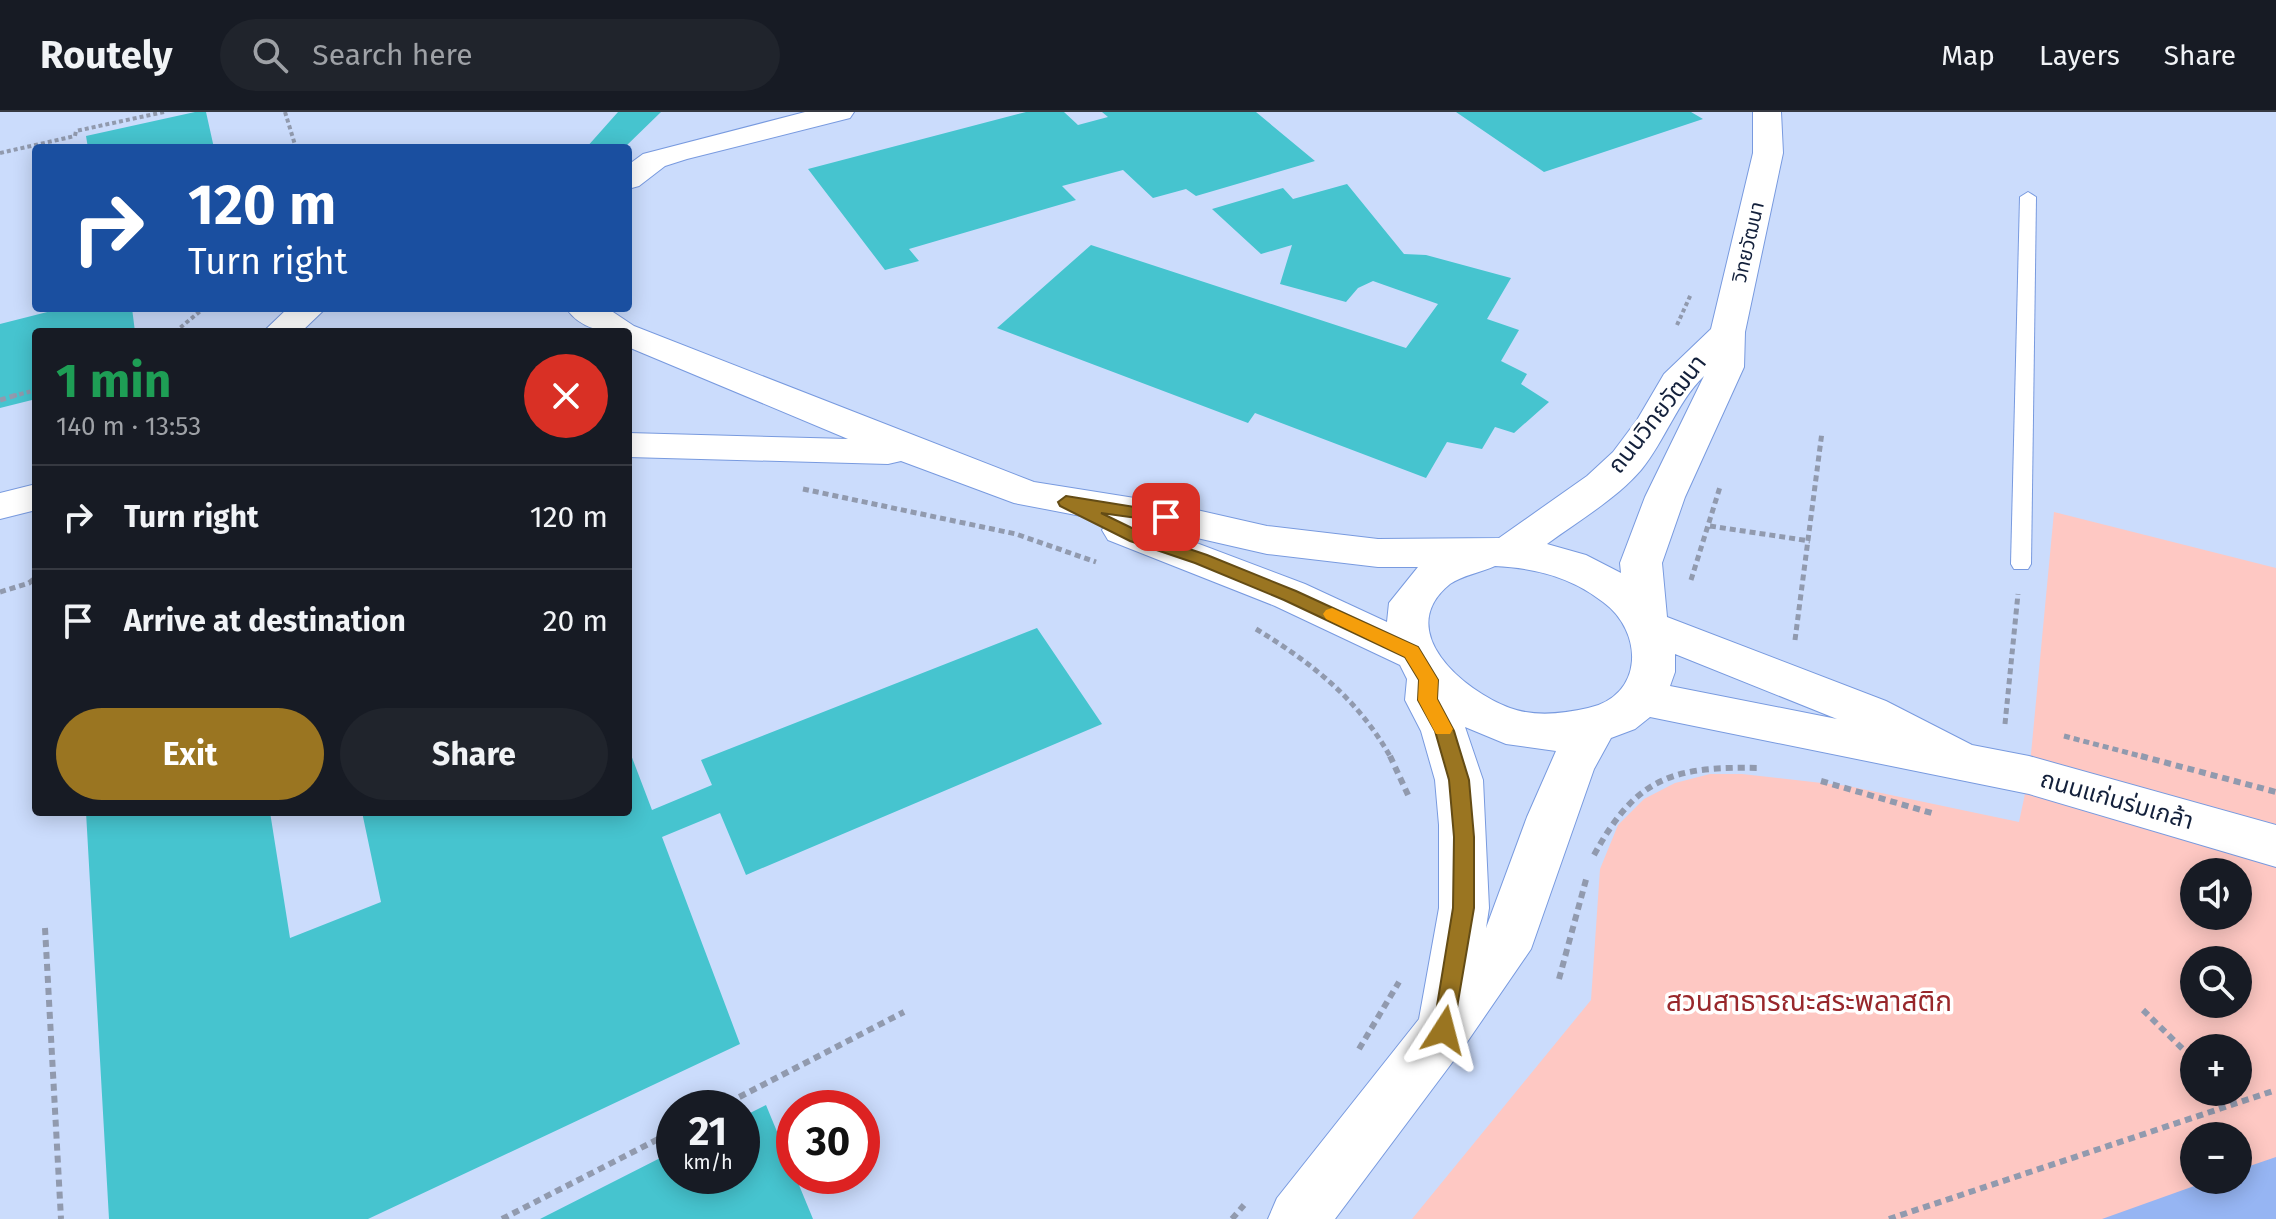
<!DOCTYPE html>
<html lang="en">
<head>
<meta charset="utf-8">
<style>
  :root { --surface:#171b24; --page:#20242c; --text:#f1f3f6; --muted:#9ea1a6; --line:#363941; --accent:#9a7521 }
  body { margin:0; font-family:"Fira Sans","Noto Sans Thai",sans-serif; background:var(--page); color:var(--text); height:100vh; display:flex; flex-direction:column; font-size:30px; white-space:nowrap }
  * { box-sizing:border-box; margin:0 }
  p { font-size:26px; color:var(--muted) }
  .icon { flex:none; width:44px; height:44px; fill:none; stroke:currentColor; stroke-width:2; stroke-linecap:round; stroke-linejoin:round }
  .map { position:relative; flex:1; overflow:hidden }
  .details { position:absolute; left:32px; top:216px; width:600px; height:488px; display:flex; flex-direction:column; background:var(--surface); border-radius:8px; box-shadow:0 4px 20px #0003 }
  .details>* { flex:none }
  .top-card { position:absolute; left:32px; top:32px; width:600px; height:168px; border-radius:8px; box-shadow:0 4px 20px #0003; background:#1a4fa0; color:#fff; overflow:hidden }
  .buttons { position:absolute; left:2180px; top:746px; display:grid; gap:16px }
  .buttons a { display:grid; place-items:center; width:72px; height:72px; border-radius:50%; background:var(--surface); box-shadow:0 4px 20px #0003; font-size:40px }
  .speed { position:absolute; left:656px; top:978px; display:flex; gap:16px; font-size:40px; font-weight:700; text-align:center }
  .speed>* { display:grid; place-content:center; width:104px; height:104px; border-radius:50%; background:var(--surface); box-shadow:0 4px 20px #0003; line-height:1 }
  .speed small { font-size:20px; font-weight:400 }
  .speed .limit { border:12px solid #d22; background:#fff; color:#111 }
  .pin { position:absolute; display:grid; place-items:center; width:68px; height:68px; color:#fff; margin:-34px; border-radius:16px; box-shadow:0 4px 12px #0006 }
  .me { position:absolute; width:88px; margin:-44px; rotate:9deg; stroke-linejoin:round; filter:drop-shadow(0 0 6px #0008) }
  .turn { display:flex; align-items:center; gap:28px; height:168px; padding:0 24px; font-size:36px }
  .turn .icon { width:104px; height:104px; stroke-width:2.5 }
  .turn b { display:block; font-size:56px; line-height:68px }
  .round { display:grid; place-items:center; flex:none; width:84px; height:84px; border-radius:42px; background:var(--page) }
  .headline { display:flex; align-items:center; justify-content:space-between; height:136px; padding:0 24px }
  h1 { font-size:48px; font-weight:700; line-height:60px; color:#1e9e55 }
  .cta { display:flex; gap:16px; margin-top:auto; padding:16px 24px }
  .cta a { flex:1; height:92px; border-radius:48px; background:var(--accent); color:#fff; font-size:32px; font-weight:700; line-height:92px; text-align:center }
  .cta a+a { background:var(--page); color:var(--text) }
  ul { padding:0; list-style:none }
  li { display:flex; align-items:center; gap:24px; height:104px; padding:0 24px; border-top:2px solid var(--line) }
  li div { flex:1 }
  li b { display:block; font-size:30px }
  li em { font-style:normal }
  header { display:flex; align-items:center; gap:48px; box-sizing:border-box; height:112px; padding:0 40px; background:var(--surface); border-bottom:2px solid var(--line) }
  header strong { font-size:38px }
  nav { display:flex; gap:44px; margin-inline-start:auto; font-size:28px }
  .search { width:560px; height:72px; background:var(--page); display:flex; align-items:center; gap:20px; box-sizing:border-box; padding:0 28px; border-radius:44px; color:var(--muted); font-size:30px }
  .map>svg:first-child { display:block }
  .built { fill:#cbdcfc; fill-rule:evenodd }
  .green { fill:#fec8c3; fill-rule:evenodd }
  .water { fill:#96b5f3 }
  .building { fill:#46c4cf }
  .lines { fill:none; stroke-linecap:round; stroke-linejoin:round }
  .lane-casing { stroke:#789adf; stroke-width:2 }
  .street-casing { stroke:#789adf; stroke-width:2 }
  .path-far2 { stroke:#919aae; stroke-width:4; stroke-dasharray:4 3; stroke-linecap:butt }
  .path-far1 { stroke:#919aae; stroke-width:5; stroke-dasharray:6 4; stroke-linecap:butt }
  .path { stroke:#919aae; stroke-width:6; stroke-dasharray:7 5; stroke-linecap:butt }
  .lane { fill:#fff; fill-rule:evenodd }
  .street { fill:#fff; fill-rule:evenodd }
  .route { fill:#9a7521; stroke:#644c15; stroke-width:2 }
  .slow { fill:#f59e0b }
  .labels { text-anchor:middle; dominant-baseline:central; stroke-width:7; stroke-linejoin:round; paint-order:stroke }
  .far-street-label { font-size:20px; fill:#13203b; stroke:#fff }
  .street-label { font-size:24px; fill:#13203b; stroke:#fff }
  .near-park-label { font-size:28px; fill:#98272b; stroke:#fff }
</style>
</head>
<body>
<header>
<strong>Routely</strong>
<div class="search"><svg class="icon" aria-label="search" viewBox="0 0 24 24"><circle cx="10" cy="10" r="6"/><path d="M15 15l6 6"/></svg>Search here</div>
<nav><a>Map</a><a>Layers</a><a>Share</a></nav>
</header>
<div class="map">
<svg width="2276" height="1107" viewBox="0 0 2276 1107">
  <rect width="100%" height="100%" fill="#dde5f4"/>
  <!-- built -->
  <path class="built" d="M0,0H2276V1107H0ZM36,36H628V196H36ZM36,220H628V700H36ZM2194,760H2238V804H2194ZM2194,848H2238V892H2194ZM2194,936H2238V980H2194ZM674,996H742V1064H674ZM794,996H862V1064H794ZM2194,1024H2238V1068H2194Z"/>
  <!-- green -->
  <path class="green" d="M2054,400L2276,456V1107H1412L1591,888L1600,757L1618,713L1644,687L1675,671L1710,662H1742L1848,674L2019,710L2029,663ZM2194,760H2238V804H2194ZM2194,848H2238V892H2194ZM2194,936H2238V980H2194ZM2194,1024H2238V1068H2194Z"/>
  <!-- water -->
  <path class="water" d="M2276,1045V1107H2102L2211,1068H2238V1058Z"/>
  <!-- building -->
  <path class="building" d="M195,0H206L214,36H88L86,24Z
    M618,0H661L624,36H586Z
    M1026,0H1064L1078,13L1108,5L1102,0H1256L1315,49L1196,84L1186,77L1153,86L1123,58L1062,74L1076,88L909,137L919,149L885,158L808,57Z
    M1456,0H1691L1703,7L1544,60Z
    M1347,72L1404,142L1426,143L1511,166L1487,207L1519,218L1501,249L1527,262L1521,272L1549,290L1514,321L1495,315L1482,337L1447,330L1426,366L1255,301L1248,311L997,216L1091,133L1406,236L1438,192L1373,169L1358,176L1346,190L1280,172L1292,133L1261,142L1212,97L1283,76L1293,87Z
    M63,196H132L135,220H36V287L0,296V212Z
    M1037,516L1102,612L746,763L720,701L662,725L740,932L368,1107H109L86,700H270L290,826L381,790L362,700H628V635L652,698L712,673L701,648Z
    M766,993L813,1107H540L674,1039V1064H742V1005Z"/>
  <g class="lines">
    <!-- lane casing -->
    <g class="lane-casing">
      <path id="lane" d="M2028,80L2036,85L2031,452L2028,457H2014L2011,452L2020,85Z"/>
    </g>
    <!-- street casing -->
    <g class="street-casing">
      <path id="street" d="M805,0H854L850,6L687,47L665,54L639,74L628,77V53L643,42Z
        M1753,0H1781L1783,41L1745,220L1744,255L1685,385L1662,451L1667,505L1886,589L1972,633L2029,644L2276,713V755L2029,682L1650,605L1635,617L1611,626L1594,657L1531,837L1463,936L1335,1107H1268L1277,1086L1419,907L1439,796V713L1435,668L1421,619L1405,588L1407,567L1400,553L1275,494L1108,428L1102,418L1107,409L1014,391L901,349L888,352L628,345V321L848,327L628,235V220C603,220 581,218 566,196H607L634,214L1034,370L1166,391L1267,414L1378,427L1499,426L1587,364L1613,340L1637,308L1664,262L1711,217L1753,41ZM1704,264L1645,385L1620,451L1621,461L1586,443L1547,432C1578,409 1615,388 1641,358C1665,329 1677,290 1704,264ZM1162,418L1267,442L1378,455H1418L1389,491L1387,510L1305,472ZM1495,454C1535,456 1571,465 1603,490C1644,520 1644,584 1588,596C1562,602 1535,605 1510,596C1464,579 1392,519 1450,472C1461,464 1482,460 1495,454ZM1675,542L1837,607L1670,574L1675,560ZM1465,615L1506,632L1556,639L1527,705L1486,816L1489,796L1483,668Z
        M288,196H326L301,220H263Z
        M36,372V398L0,407V381Z"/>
    </g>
    <!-- path-far2 -->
    <path class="path-far2" d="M285,0L296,36
      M0,41L75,24L76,19L164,0
      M1677,213L1691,182
      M175,220L204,196
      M13,284L36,278"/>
    <!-- path-far1 -->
    <path class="path-far1" d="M0,288L20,282
      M803,377L1016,422L1096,450
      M1710,414L1810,429
      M1691,468L1720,375
      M0,480L29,471L36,465
      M1256,517C1312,551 1359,588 1391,646
      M1795,528L1822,320
      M2005,612L2018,482
      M2064,624L2148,646"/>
    <!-- path -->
    <path class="path" d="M1390,644L1409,685
      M2141,644L2276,680
      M1821,669L1935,702
      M1594,743C1637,664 1674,654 1761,656
      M45,816L61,1107
      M1559,867L1587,764
      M2143,898L2194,948
      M1359,937L1399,870
      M2228,980L2236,989
      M718,996L904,900
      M502,1107L674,1019
      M1232,1107L1244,1093
      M1889,1107L2276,978"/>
    <!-- lane -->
    <use href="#lane" class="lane"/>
    <!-- street -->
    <use href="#street" class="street"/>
  </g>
  <!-- route -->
  <path class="route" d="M1066,384L1172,401L1174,405L1166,410L1101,401L1142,421L1207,443L1296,479L1418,535L1438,568L1437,587L1454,619L1469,668L1474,725V796L1452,925L1444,928L1436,925L1433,918L1453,796L1454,725L1449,668L1435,619L1418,588L1419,568L1405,545L1284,488L1195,451L1130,429L1060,394L1058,390Z"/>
  <!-- slow -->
  <path class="slow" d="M1332,496L1418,535L1438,568L1437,587L1453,617L1450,622H1436L1418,588L1419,568L1405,545L1326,507L1323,502L1326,498Z"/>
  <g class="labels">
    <!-- far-street labels -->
    <g class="far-street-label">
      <text transform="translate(1748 130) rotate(-77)">วิทยวัฒนา</text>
    </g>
    <!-- street labels -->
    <g class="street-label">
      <text transform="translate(1657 302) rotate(-52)">ถนนวิทยวัฒนา</text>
      <text transform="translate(2117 688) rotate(16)">ถนนแก่นร่มเกล้า</text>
    </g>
    <!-- near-park labels -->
    <g class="near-park-label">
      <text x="1809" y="889">สวนสาธารณะสระพลาสติก</text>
    </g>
  </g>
</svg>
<div class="buttons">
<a><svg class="icon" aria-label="sound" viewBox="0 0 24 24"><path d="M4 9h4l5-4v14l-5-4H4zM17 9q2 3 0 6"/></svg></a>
<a><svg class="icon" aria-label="search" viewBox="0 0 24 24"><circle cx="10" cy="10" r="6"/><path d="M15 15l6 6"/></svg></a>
<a>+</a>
<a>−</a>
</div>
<div class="speed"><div>21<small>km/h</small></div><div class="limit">30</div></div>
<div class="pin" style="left:1166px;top:405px;background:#d93025"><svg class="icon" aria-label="arrive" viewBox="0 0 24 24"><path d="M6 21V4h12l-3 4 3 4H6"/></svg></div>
<svg class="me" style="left:1444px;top:918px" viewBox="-20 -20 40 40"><path d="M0-17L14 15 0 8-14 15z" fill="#9a7521" stroke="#fff" stroke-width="4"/></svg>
<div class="top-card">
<div class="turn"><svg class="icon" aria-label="right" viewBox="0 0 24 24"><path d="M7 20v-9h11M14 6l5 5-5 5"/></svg><div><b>120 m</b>Turn right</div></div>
</div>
<section class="details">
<div class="headline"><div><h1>1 min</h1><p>140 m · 13:53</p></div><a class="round" style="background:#d93025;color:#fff"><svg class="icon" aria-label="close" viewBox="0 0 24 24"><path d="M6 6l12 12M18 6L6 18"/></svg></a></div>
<ul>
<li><svg class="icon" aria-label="right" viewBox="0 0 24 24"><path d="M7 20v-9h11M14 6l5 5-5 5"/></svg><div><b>Turn right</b></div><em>120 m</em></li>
<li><svg class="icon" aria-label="arrive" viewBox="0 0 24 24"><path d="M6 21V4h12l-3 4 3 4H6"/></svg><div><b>Arrive at destination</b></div><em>20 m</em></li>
</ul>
<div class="cta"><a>Exit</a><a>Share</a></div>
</section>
</div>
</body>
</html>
